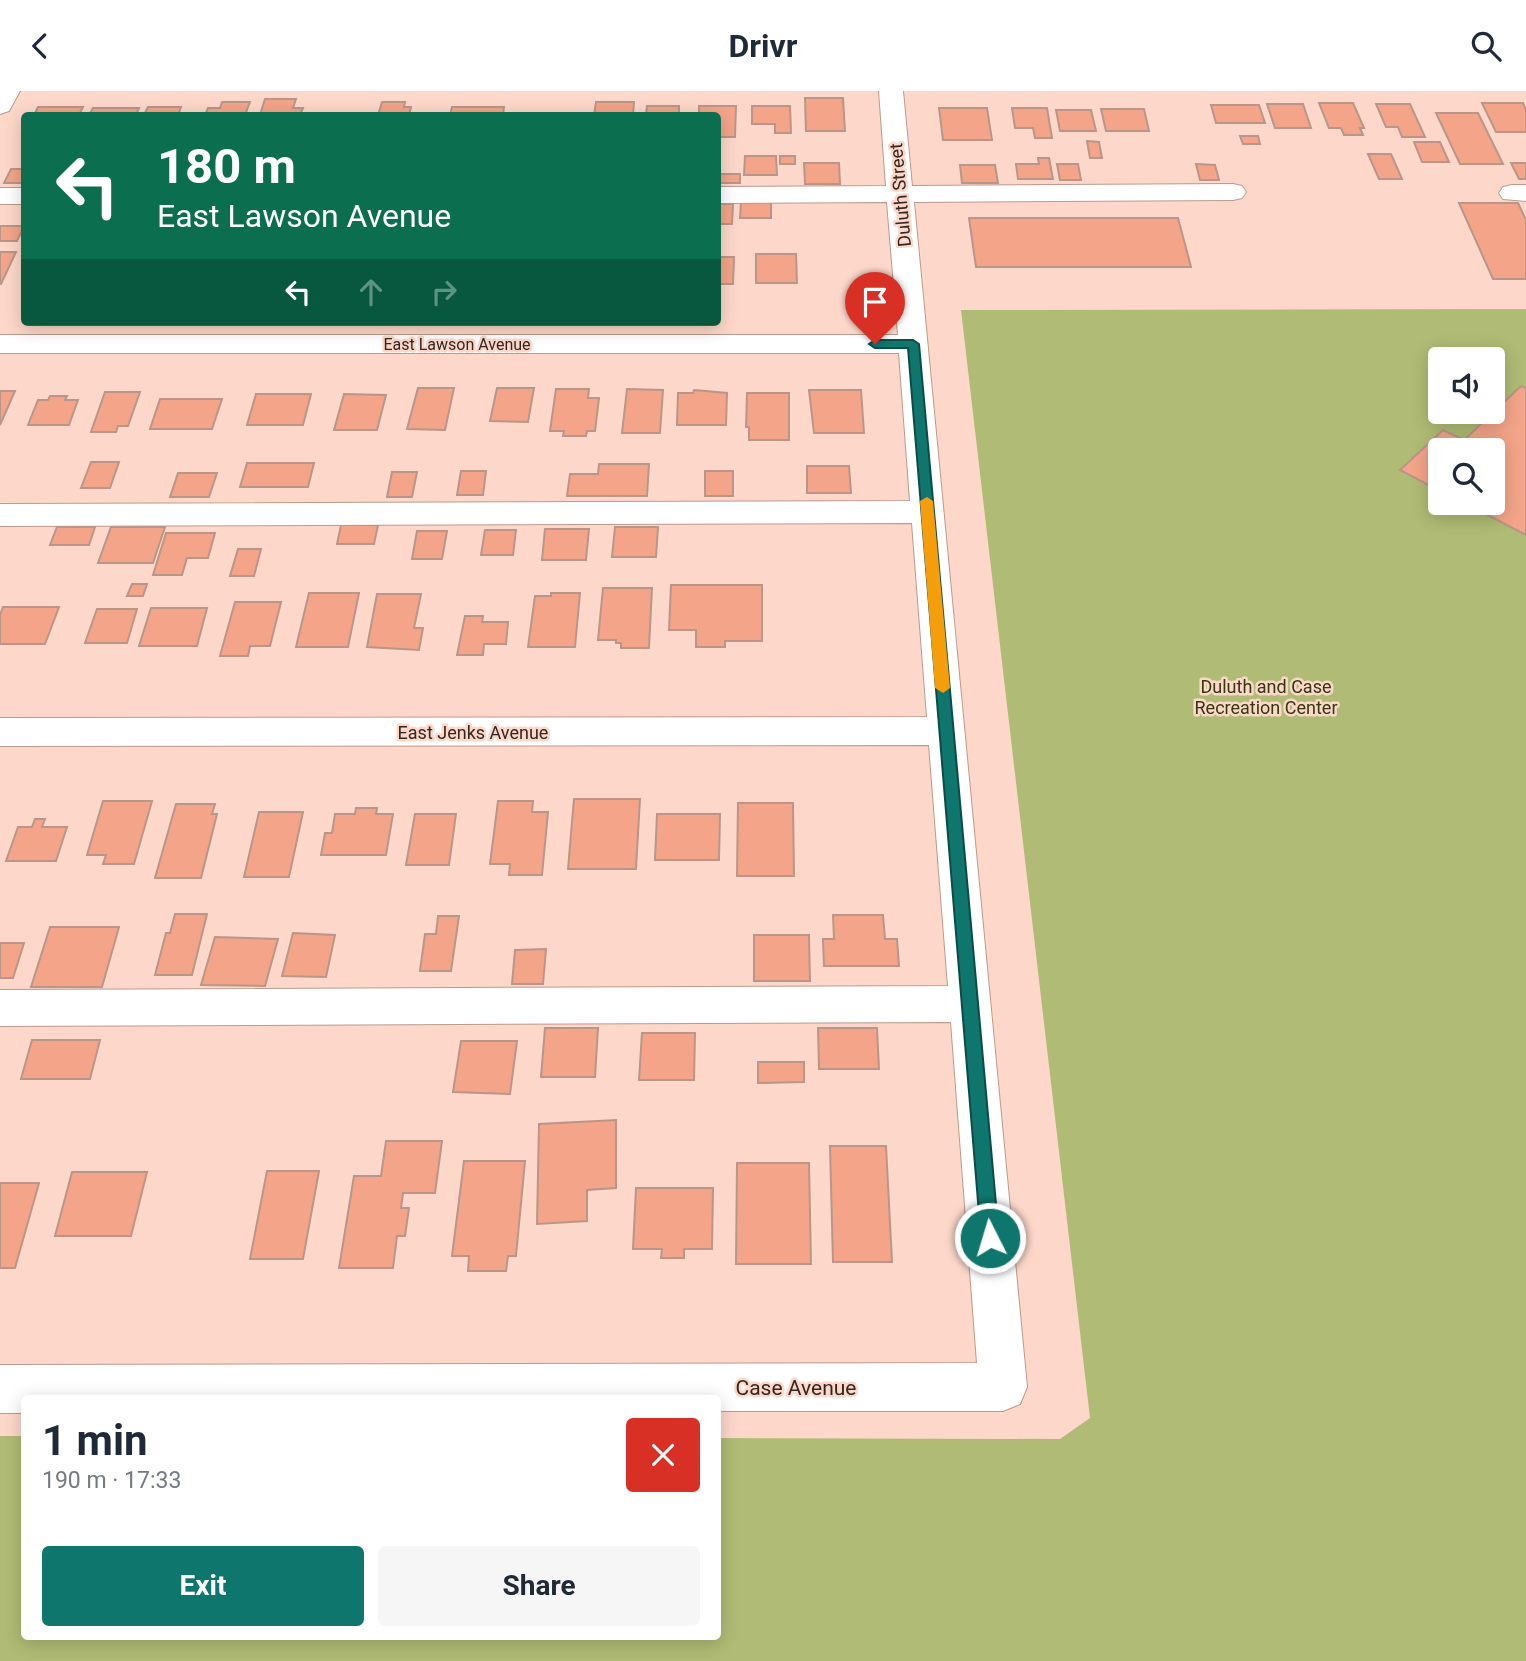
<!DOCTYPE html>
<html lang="en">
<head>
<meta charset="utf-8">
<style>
  :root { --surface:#fff; --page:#f6f6f7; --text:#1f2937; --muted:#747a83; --accent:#0f766e }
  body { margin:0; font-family:Roboto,sans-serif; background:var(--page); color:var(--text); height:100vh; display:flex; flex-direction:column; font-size:26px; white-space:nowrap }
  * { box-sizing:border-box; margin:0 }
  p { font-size:23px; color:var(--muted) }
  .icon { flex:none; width:38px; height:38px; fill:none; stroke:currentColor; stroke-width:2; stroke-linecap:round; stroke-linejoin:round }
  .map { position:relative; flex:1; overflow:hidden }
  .side { position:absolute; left:21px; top:1304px; width:700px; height:245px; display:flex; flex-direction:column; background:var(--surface); border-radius:7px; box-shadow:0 4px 18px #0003 }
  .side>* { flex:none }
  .banner { position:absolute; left:21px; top:21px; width:700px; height:214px; border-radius:7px; box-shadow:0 4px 18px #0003; background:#0b6e4f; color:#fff; overflow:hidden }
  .fabs { position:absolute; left:1428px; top:256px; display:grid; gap:14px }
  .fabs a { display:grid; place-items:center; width:77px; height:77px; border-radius:7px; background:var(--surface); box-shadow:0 4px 18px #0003; font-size:35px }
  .pin { position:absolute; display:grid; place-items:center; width:60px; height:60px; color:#fff; margin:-72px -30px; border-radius:50% 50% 50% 0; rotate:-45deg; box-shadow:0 0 7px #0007 }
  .pin .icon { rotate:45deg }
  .me { position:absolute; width:77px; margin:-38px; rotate:355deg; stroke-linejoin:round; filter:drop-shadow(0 0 5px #0008) }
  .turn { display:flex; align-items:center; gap:24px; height:147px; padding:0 21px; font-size:32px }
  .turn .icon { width:91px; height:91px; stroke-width:2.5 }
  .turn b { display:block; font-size:49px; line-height:60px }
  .lanes { display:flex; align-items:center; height:66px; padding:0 21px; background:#0003; justify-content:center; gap:35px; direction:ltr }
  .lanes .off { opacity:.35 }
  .round { display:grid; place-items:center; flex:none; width:74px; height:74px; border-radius:7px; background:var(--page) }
  .summary { display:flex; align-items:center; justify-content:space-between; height:119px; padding:0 21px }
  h1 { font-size:42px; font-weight:700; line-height:52px }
  .button { display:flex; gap:14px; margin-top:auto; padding:14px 21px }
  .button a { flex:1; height:80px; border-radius:7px; background:var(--accent); color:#fff; font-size:28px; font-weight:700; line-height:80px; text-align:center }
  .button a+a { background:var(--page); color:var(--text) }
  header { display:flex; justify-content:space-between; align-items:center; height:91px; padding:0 21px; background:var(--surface); font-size:32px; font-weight:700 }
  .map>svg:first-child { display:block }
  .green { fill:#b0bc75; fill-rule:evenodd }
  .building { fill:#f4a589; stroke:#b99689; stroke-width:2 }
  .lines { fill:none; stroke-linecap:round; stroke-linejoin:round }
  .minor-casing { stroke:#bc998c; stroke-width:2 }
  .minor { fill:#fff; fill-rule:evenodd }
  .route { fill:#0f766e; stroke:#0a4d48; stroke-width:2 }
  .slow { fill:#f59e0b }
  .labels { text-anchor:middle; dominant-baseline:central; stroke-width:5; stroke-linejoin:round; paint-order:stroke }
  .far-street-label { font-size:16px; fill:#342722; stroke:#fdd8ca }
  .street-label { font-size:18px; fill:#342722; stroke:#fdd8ca }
  .park-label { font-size:18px; fill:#33380e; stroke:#fdd8ca }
  .near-street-label { font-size:21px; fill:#342722; stroke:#fdd8ca }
</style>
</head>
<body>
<header><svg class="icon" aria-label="back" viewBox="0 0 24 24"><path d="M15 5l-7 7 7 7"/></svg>Drivr<svg class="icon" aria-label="search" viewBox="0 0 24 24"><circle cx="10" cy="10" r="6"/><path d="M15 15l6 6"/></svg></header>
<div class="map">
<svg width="1526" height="1570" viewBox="0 0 1526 1570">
  <rect width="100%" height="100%" fill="#fdd8ca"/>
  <!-- green -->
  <path class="green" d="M1526,218V1570H0V1345H24V1545H718V1347L1060,1348L1090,1327L961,219ZM1440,268H1493V320H1440ZM1440,359H1493V411H1440Z"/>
  <!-- building -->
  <path class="building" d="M805,7H843L845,40H806Z
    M265,8H296L293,17H303L300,24H260Z
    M222,11H250L245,24H205L208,17H220Z
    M382,11H405L404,16H411L409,24H378Z
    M596,11H634L633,24H594Z
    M1319,12H1353L1364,37H1360L1363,44H1344L1341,37H1329Z
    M1482,12H1523L1526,19V41H1496Z
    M1267,13H1303L1311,37H1275Z
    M1376,13H1410L1425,46H1402L1398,36H1386Z
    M1211,14H1259L1265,32H1216Z
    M647,15H679V24H646Z
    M699,15H736L735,46H718V24H699Z
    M752,15H790L791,42H775V33H752Z
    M38,16H83L79,24H34Z
    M148,16H181L178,24H144Z
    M452,16H504L503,24H450Z
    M93,17H139L136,24H89Z
    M939,17H987L992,49H943Z
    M1012,17H1047L1052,47H1035L1033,37H1015Z
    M1101,18H1144L1149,40H1106Z
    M1056,19H1091L1096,40H1060Z
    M1436,22H1478L1503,73H1460Z
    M1240,45H1258L1260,53H1243Z
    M1087,50L1099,51L1102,67H1090Z
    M1414,51H1440L1449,71H1422Z
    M1368,63H1391L1402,88H1379Z
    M745,65H776L777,84H744Z
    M780,65H795V73H780Z
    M1038,67H1049L1053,88H1018L1016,73H1039Z
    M804,72H839L840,93H805Z
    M1511,72H1526V88H1519Z
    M1057,73H1078L1081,89H1060Z
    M1196,73L1215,74L1219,89H1200Z
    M960,74H995L998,92H962Z
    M11,78H24V92H4Z
    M720,83H740V92H720Z
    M741,110H771V127H740Z
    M1459,112H1518L1526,129V188H1493Z
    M718,113H733L732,133H718Z
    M969,127H1178L1191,176H976Z
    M0,135H24L17,150H0Z
    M718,156H720V166H734L733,193H718Z
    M0,161H16L1,193H0Z
    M756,163H796L797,192H756Z
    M1521,295L1526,297V444L1463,411H1493V359H1440V400L1400,379L1443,339L1464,349Z
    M418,297H454L445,339L407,338Z
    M497,297H534L528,331L490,330Z
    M556,298H589L588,307H599L595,340H587L586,345H563L564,340H550Z
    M627,298L663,299L660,342H622Z
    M694,299L727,302L726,334H677L678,302H693Z
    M809,299H861L864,342H814Z
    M0,300H15L0,334Z
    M105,301H140L128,335H118L116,341H91Z
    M747,302H789V349H749V336H746Z
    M256,303H311L303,334H247Z
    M344,303L386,304L377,339H334Z
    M50,305H67L65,309H78L69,334H28L38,309H48Z
    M160,308H222L212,338H150Z
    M91,371H119L110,397H81Z
    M247,372H314L308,396H240Z
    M599,373H649L647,405H567L570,383H598Z
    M807,375H849L851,402H807Z
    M461,380H486L483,404H457Z
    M705,380H733V405H705Z
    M392,381H417L412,406H387Z
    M178,382H217L209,406H170Z
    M341,434H378L374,453H337Z
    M57,436H95L89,454H50Z
    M111,436H165L153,472H98Z
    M615,436H658L656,466H612Z
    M545,438H589L586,469H542Z
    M485,439H516L513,464H481Z
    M417,440H447L442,468H412Z
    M166,442H215L208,467H187L182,484H153Z
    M238,458H261L254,485H230Z
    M132,493H147L143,505H127Z
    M671,494H762V550H725V556H696V539H669Z
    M603,497H652L649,557H621V552H616V549H598Z
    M309,502H359L348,556H296Z
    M551,502H580L575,556H528L535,505H551Z
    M377,503H421L414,537H423L419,559L367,556Z
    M235,511H281L270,555H250L248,565H220Z
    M3,516H59L45,553H0V524Z
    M151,517H207L197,555H139Z
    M97,518H137L127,552H85Z
    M465,525H483L482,531H508L506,553H484L483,564H457Z
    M574,708H640L636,778H568Z
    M103,710H152L134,773H103L106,764H87Z
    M498,710H533L532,721H548L542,784H509L510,773H490Z
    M738,712H793L794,785H737Z
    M176,713H215L212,723H217L201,787H155Z
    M356,717H377L376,723H393L386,764H321L325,742H332L335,723H355Z
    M259,721H303L289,786H244Z
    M415,723H456L449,774H406Z
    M657,723H720L719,769H655Z
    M35,728H45L42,736H67L56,770H6L18,736H32Z
    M175,823H207L192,884H155L166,842H170Z
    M833,824H883L885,848H897L899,875H824L823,848H834Z
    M438,825H459L451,880H420L425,843H436Z
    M50,836H119L102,896H31Z
    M293,842L335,844L326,886L282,885Z
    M754,844H809L810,890H754Z
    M215,846L278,848L265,895L201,894Z
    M0,852H24L13,887H0Z
    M546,858L543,893H512L515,859Z
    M545,937H598L595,986H541Z
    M818,937H877L879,978H819Z
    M642,942H695L694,989H639Z
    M32,949H100L90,988H21Z
    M461,950H517L510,1003L453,1001Z
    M758,971H804V991L758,992Z
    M616,1029V1097L587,1099V1130L537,1133L539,1033Z
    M386,1050H442L435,1102H403L401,1117H409L405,1145H397L393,1177H339L354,1085H381Z
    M830,1055H886L892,1171H833Z
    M464,1070H525L516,1165H508L506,1180H468L469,1165H452Z
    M737,1072H809L811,1173H736Z
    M267,1080H319L303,1168H250Z
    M72,1081H147L131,1145H55Z
    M0,1092H39L15,1177H0Z
    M636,1097H713L712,1158H684V1167H661L662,1158H633Z"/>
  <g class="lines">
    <!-- minor casing -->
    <g class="minor-casing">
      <path id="minor" d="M0,0H20L9,20L0,23Z
        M879,0H903L912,95L1233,93L1242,95L1246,101L1242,107L1233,109L914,111L1027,1296L1020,1313L1003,1320H718V1307H24V1322H0V1274L977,1272L951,931L0,935V899L948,895L929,654L0,655V627L927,626L912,432L0,435V413L910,410L899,262H0V244H898L887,111L718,112V96L886,95Z
        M1512,94H1526V110L1503,108L1499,102L1503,96Z
        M0,97H24V113H0Z"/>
    </g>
    <!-- minor -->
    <use href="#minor" class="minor"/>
  </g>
  <!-- route -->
  <path class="route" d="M913,249L919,253L999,1147L997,1153L990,1155L984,1153L981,1147L908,257H875L869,253L875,249Z"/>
  <!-- slow -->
  <path class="slow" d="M927,406L933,410L950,597L943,602L935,597L920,410Z"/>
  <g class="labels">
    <!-- far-street labels -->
    <g class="far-street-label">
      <text x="457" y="253">East Lawson Avenue</text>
    </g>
    <!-- street labels -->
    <g class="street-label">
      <text transform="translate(900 104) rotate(-95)">Duluth Street</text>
      <text x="473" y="641">East Jenks Avenue</text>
    </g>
    <!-- park labels -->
    <g class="park-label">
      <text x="1266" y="595">Duluth and Case<tspan x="1266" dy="21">Recreation Center</tspan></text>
    </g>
    <!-- near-street labels -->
    <g class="near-street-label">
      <text x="796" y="1297">Case Avenue</text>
    </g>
  </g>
</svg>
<div class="fabs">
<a><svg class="icon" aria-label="sound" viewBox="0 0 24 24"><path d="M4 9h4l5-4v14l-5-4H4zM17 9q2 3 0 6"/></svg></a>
<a><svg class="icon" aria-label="search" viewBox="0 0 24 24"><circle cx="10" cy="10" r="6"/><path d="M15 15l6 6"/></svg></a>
</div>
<div class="pin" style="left:875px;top:253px;background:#d93025"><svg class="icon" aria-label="arrive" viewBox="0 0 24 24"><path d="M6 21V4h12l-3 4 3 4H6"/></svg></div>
<svg class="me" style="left:990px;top:1147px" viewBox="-20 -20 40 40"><circle r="17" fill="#0f766e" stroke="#fff" stroke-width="3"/><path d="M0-11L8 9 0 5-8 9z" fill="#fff"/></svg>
<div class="banner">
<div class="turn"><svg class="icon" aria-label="left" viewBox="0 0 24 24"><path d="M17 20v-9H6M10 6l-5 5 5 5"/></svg><div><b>180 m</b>East Lawson Avenue</div></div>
<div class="lanes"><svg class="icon" aria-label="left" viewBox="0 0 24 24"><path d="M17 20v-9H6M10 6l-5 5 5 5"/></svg><svg class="icon off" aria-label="ahead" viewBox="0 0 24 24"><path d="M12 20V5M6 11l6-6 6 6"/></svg><svg class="icon off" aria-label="right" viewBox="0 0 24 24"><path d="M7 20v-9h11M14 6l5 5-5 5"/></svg></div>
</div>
<section class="side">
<div class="summary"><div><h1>1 min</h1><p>190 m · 17:33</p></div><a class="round" style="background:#d93025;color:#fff"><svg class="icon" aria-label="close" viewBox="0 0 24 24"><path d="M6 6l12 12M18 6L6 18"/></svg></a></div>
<div class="button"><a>Exit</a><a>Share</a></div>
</section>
</div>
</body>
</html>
